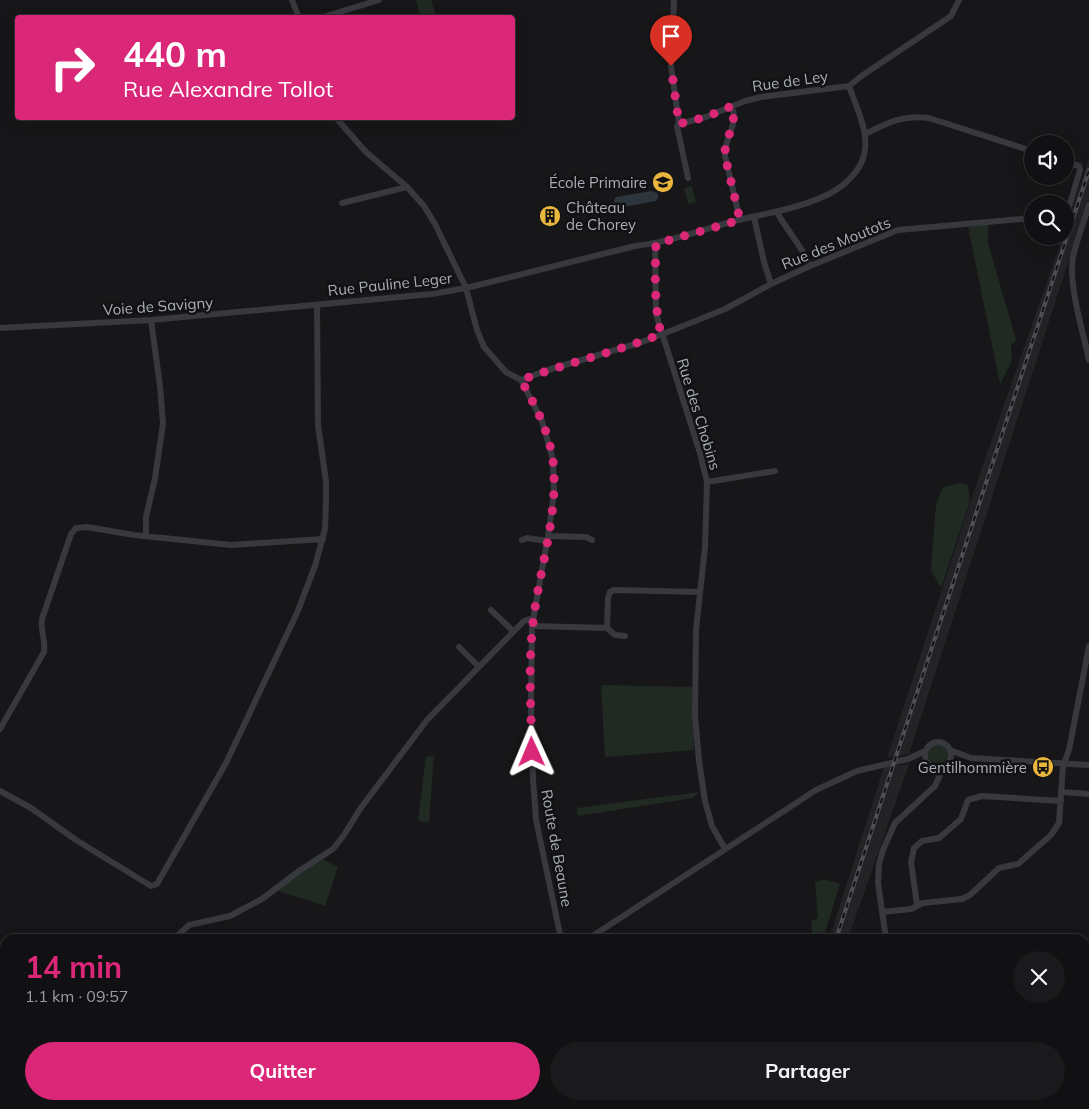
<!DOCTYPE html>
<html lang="fr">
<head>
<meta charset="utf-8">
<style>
  :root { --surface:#111113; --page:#1a1a1c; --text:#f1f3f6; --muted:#9c9da0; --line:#303133; --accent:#db2777 }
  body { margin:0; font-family:Mulish,sans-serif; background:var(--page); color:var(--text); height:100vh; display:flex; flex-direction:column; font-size:19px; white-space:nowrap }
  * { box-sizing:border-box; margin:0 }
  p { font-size:16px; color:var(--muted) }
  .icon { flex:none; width:28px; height:28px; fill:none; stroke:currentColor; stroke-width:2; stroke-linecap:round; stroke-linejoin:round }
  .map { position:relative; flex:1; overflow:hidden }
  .panel { position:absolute; left:0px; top:934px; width:1090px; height:176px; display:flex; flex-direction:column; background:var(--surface); border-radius:15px 15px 0 0; box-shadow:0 5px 20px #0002,0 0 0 1px var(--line) }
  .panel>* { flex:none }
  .top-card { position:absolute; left:15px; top:15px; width:500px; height:105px; border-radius:5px; box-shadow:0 5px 20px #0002,0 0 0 1px var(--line); background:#db2777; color:#fff; overflow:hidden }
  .buttons { position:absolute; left:1024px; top:135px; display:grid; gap:10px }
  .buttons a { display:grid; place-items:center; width:50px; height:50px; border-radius:50%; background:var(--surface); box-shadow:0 5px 20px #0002,0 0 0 1px var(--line); font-size:25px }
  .pin { position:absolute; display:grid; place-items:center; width:42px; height:42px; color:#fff; margin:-51px -21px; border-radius:50% 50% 50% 0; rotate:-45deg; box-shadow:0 0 5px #0007 }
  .pin .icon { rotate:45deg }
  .me { position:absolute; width:55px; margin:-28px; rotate:359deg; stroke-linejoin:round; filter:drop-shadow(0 0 4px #0008) }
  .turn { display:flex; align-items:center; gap:18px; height:105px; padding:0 25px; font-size:22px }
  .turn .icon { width:65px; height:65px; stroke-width:2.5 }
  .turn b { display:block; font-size:35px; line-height:42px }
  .round { display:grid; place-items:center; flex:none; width:52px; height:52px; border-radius:26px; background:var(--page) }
  .overview { display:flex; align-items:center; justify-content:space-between; height:85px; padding:0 25px }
  h1 { font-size:30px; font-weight:700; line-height:38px; color:var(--accent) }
  .action { display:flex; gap:10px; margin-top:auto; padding:10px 25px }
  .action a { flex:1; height:58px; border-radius:30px; background:var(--accent); color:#fff; font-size:20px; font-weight:700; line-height:58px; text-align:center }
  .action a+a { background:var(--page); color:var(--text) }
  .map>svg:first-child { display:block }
  .built { fill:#232326 }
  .green { fill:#212923 }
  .water { fill:#2e363d }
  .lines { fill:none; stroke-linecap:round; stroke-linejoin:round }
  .stream { stroke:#2e363d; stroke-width:2 }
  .minor { stroke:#38393e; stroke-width:6 }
  .rail-casing { stroke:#4e4f55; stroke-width:4 }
  .rail { stroke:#121214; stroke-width:2; stroke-dasharray:5.5; stroke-linecap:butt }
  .route { stroke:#db2777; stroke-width:9; stroke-dasharray:0 16.2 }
  .labels { text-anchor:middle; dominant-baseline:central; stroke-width:5; stroke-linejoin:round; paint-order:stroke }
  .street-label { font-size:15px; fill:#aaaeb8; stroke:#121214 }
  .poi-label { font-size:15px; fill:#aaaeb8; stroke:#121214; text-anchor:end }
</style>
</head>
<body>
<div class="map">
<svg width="1089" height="1109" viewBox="0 0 1089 1109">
  <rect width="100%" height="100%" fill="#171719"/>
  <!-- built -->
  <path class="built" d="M1089,158V198L909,754L887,758L977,482L1063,236H1065V229Z
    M909,764L848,939H829L884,767Z"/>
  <!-- green -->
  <path class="green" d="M416,0H431L436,17H421Z
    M692,186L696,202L688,204L684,188Z
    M988,224V243L1016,340L1011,345L1012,361L1000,384L968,226Z
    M962,483L968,486L970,501L941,588L931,570L936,504L943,487Z
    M601,685L693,687L694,750L605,757Z
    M928 754a10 10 0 1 1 20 0a10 10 0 1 1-20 0Z
    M434,756L429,822L418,821L426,757Z
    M699,792L693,798L578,816L577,808Z
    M322,859L338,867L325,906L276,890Z
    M823,879L840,884L823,939H813L811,921L818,918L815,883Z"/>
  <!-- water -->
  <path class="water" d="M652,191L658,194V197L656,201L617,208L613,205V203L616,197Z"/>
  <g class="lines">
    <!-- stream -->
    <path class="stream" d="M247,1105L252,1109"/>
    <!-- minor -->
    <path class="minor" d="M292,0L299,18
      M674,0L671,66L679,124L677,126L688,178
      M320,18L379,0
      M849,86L860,77L951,16L959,0
      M732,106C739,126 724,137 725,156L740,220
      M336,118L366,152L407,187L424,206L435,224L466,288L477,330L484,347L506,372L521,380
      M679,124L706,117L745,101L761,97L849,86
      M865,134C889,122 902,115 929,118L1032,151
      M1065,162L1079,166L1080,170L1069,207L1065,212
      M342,203L407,187
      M1089,205C1084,222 1077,239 1073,257C1068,285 1083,331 1089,360
      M777,212C787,231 802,246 810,266
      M754,217L764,262L771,284
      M655,244L656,314L700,453L707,482L705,547L696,630L695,715L699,761L705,801L712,826L725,849
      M0,328L151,320L432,294L466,288L635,246C670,242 704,229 738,220C768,213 801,208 829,194C844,186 860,172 864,155C870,133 856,107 849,86
      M521,380L542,421L553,460L554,493L548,536L532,626L531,706L533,779L536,820L561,939
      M521,380L548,370L642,342L683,326L725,309L771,284L810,266L898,230L1032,218
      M707,482L775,471
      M146,535V517L155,478L163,424L160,386L151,320
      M548,536L586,537L592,540
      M522,540L527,538L547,541
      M491,610L513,631
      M532,626L607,628L608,598L610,592L614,590L700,592
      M607,628L615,635L625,636
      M459,647L479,667
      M0,729L44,652C46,640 40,631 42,619L71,534L76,528L87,527L134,535L231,545L323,539
      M925 755a13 13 0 1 1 26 0a13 13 0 1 1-26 0Z
      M950,750L971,758L1089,765
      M0,791L31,808L76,840L151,886L157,884L226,763L297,613L315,566L325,529L326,502V481L318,425L317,305
      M1061,792L1089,794
      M917,905L911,862L914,848L922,841L939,838L961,819L968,800L982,796L1061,801
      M882,912L911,909L923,903L962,899L970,895L999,868L1018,864L1051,835L1059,823L1063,766L1069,750L1089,646
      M174,939L189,925L230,916L262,899L299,871L333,849L344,835L360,809L427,720L524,621L533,618
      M588,939L816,790L857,771L908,759L925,751
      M886,939L878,883L879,864L883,850L895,823L935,786L944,766
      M1085,1037L1089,1034
      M1085,1095H1089
      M584,1105L585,1109
      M908,1105L909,1109
      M76,1109V1105
      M188,1109L204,1105
      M946,1109L950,1105
      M971,1109L973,1105
      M1043,1109L1044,1105"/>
    <!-- rail casing -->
    <g class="rail-casing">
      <path id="rail" d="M836,939L1089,170
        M783,1109L785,1105"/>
    </g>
    <!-- rail -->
    <use href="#rail" class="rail"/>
  </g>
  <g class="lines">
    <!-- route -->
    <path class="route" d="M532,752C531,710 528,665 533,623C539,569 559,515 553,461C549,431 535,405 521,380C567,363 616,352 661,334C654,304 655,275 656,244L740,220L725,156C724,137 738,126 732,106L706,117L679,124L671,66"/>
  </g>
  <!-- icons -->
  <defs>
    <g id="school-disc" transform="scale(1.125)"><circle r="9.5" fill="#eab63e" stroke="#121214"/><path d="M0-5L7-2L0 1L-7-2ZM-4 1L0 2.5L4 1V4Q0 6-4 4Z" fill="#111"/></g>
    <g id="building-disc" transform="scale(1.125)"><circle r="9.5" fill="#eab63e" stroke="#121214"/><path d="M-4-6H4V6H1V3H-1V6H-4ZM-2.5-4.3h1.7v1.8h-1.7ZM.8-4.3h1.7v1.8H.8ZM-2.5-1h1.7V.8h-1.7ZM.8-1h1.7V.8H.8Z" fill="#111"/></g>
    <g id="bus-disc" transform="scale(1.125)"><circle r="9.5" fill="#eab63e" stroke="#121214"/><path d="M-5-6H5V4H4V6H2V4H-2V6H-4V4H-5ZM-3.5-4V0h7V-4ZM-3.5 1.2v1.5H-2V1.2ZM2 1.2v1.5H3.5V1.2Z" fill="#111"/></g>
  </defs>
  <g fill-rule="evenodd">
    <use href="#school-disc" x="663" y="182"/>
    <use href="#building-disc" x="550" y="216"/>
    <use href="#bus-disc" x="1043" y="767"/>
  </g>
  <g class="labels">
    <!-- street labels -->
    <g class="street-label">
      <text transform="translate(790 81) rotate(-8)">Rue de Ley</text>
      <text transform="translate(836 243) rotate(-22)">Rue des Moutots</text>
      <text transform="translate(390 284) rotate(-6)">Rue Pauline Leger</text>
      <text transform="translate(158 306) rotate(-4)">Voie de Savigny</text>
      <text transform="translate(699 414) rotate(73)">Rue des Chobins</text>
      <text transform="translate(557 848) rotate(80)">Route de Beaune</text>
    </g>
    <!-- poi labels -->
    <g class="poi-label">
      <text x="647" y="182">École Primaire</text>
      <text x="566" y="207" text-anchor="start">Château<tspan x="566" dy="17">de Chorey</tspan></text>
      <text x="1027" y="767">Gentilhommière</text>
    </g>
  </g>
</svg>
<div class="buttons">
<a><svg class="icon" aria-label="sound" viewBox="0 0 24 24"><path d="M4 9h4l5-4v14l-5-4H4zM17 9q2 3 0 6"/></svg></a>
<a><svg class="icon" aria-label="search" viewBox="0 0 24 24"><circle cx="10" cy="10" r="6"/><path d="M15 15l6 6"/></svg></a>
</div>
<div class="pin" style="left:671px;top:66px;background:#d93025"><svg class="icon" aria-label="arrive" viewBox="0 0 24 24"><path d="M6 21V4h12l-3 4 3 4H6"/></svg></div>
<svg class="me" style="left:532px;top:752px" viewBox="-20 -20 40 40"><path d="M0-17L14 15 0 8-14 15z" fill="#db2777" stroke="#fff" stroke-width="4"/></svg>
<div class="top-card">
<div class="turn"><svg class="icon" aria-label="right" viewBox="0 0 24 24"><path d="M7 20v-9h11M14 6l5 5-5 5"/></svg><div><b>440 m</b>Rue Alexandre Tollot</div></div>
</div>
<section class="panel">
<div class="overview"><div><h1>14 min</h1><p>1.1 km · 09:57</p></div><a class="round"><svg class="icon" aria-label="close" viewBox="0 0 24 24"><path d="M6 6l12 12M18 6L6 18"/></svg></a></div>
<div class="action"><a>Quitter</a><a>Partager</a></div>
</section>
</div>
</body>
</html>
